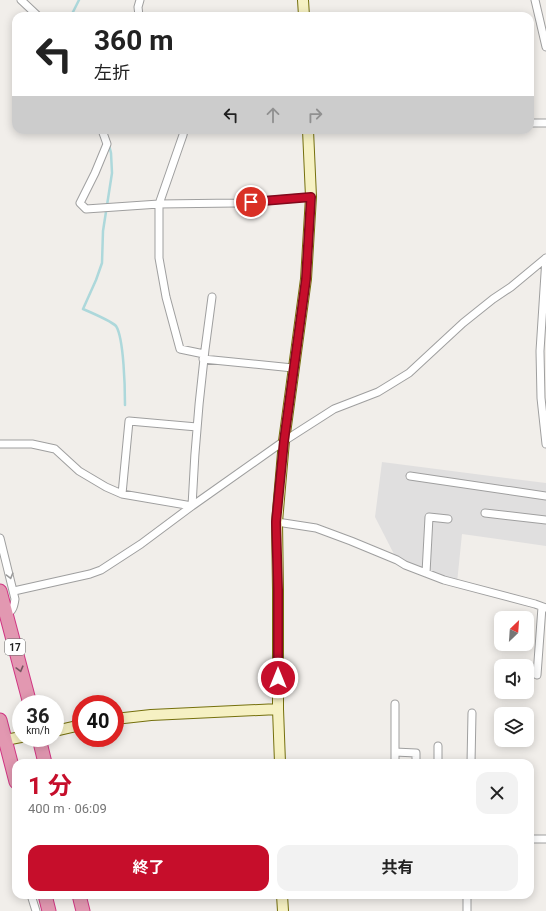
<!DOCTYPE html>
<html lang="ja">
<head>
<meta charset="utf-8">
<style>
  :root { --surface:#fff; --page:#f2f2f2; --text:#222; --muted:#767676; --accent:#c60e2b }
  body { margin:0; font-family:Roboto,"Noto Sans JP",sans-serif; background:var(--page); color:var(--text); height:100vh; display:flex; flex-direction:column; font-size:15px; white-space:nowrap }
  * { box-sizing:border-box; margin:0 }
  p { font-size:13px; color:var(--muted) }
  .icon { flex:none; width:22px; height:22px; fill:none; stroke:currentColor; stroke-width:2; stroke-linecap:round; stroke-linejoin:round }
  .map { position:relative; flex:1; overflow:hidden }
  .drawer { position:absolute; left:12px; top:759px; width:522px; height:140px; display:flex; flex-direction:column; background:var(--surface); border-radius:12px; box-shadow:0 2px 10px #0003 }
  .drawer>* { flex:none }
  .hud { position:absolute; left:12px; top:12px; width:522px; height:122px; border-radius:12px; box-shadow:0 2px 10px #0003; background:#fff; color:var(--text); overflow:hidden }
  .needle { width:26px; rotate:25deg }
  .tools { position:absolute; left:494px; top:611px; display:grid; gap:8px }
  .tools a { display:grid; place-items:center; width:40px; height:40px; border-radius:8px; background:var(--surface); box-shadow:0 2px 10px #0003; font-size:20px }
  .speed { position:absolute; left:12px; top:695px; display:flex; gap:8px; font-size:20px; font-weight:700; text-align:center }
  .speed>* { display:grid; place-content:center; width:52px; height:52px; border-radius:50%; background:var(--surface); box-shadow:0 2px 10px #0003; line-height:1 }
  .speed small { font-size:10px; font-weight:400 }
  .speed .limit { border:6px solid #d22; background:#fff; color:#111 }
  .pin { position:absolute; display:grid; place-items:center; width:34px; height:34px; color:#fff; margin:-17px; border:2px solid #fff; border-radius:50%; box-shadow:0 1px 4px #0007 }
  .me { position:absolute; width:44px; margin:-22px; rotate:0deg; stroke-linejoin:round; filter:drop-shadow(0 0 3px #0008) }
  .turn { display:flex; align-items:center; gap:14px; height:84px; padding:0 16px; font-size:18px }
  .turn .icon { width:52px; height:52px; stroke-width:2.5 }
  .turn b { display:block; font-size:28px; line-height:34px }
  .lanes { display:flex; align-items:center; height:38px; padding:0 16px; background:#0003; justify-content:center; gap:20px; direction:ltr }
  .lanes .off { opacity:.35 }
  .round { display:grid; place-items:center; flex:none; width:42px; height:42px; border-radius:12px; background:var(--page) }
  .summary { display:flex; align-items:center; justify-content:space-between; height:68px; padding:0 16px }
  h1 { font-size:24px; font-weight:700; line-height:30px; color:var(--accent) }
  .primary-button { display:flex; gap:8px; margin-top:auto; padding:8px 16px }
  .primary-button a { flex:1; height:46px; border-radius:12px; background:var(--accent); color:#fff; font-size:16px; font-weight:700; line-height:46px; text-align:center }
  .primary-button a+a { background:var(--page); color:var(--text) }
  .map>svg:first-child { display:block }
  .residential { fill:#e0dfdf }
  .lines { fill:none; stroke-linecap:round; stroke-linejoin:round }
  .stream { stroke:#add8db; stroke-width:2.5 }
  .street-casing { stroke:#9f9f9f; stroke-width:9 }
  .secondary-casing { stroke:#75700d; stroke-width:12 }
  .highway-casing { stroke:#d03683; stroke-width:15 }
  .street { stroke:#fff; stroke-width:7 }
  .secondary { stroke:#f6f1c3; stroke-width:10 }
  .highway { stroke:#e298b1; stroke-width:13 }
  .oneway { stroke:#9c9c9c }
  .oneway2 { stroke:#785762 }
  .route-casing { stroke:#81091c; stroke-width:10 }
  .route { stroke:#c60e2b; stroke-width:7 }
  .labels { text-anchor:middle; dominant-baseline:central; stroke-width:3; stroke-linejoin:round; paint-order:stroke }
  .shield { fill:#fff; stroke:#646464; stroke-width:1 }
  .shield-label { font-size:10px; font-weight:bold; fill:#222 }
</style>
</head>
<body>
<div class="map">
<svg width="546" height="911" viewBox="0 0 546 911">
  <rect width="100%" height="100%" fill="#f1eeea"/>
  <!-- residential -->
  <path class="residential" d="M382,462L546,483V546L462,534L457,583L397,560L375,517Z"/>
  <g class="lines">
    <!-- stream -->
    <path class="stream" d="M71,16L79,0
      M109,145L111,153L112,173L103,231L102,263L96,280L83,309C90,312 112,322 116,326C124,338 125,390 125,405"/>
    <!-- street casing -->
    <g class="street-casing">
      <path id="street" d="M21,0L38,16
        M535,0L546,47
        M139,16L138,7L140,0
        M530,123H546
        M102,130L107,144L95,173L80,203L86,209L159,204L236,203L311,197
        M184,130L183,135L159,204V258L166,297L180,349L204,354
        M546,258L540,351L541,398L546,444
        M203,359L293,368
        M0,444H32L55,449L79,471L106,487L122,494L192,506L284,441L334,409L378,392L409,373L463,323L493,299L511,287L546,258
        M410,476L546,496
        M122,494L129,421L197,427
        M485,513L546,520
        M277,522L316,528L351,541L397,560L405,565L444,580L535,604L546,608
        M0,538L15,599C14,606 13,611 6,615
        M426,573L429,517L448,519
        M14,591L90,574L101,570L141,544L192,506C195,436 202,366 212,297
        M537,675L542,607
        M395,704V763
        M438,746V763
        M395,752L416,753V763
        M471,763L472,713
        M530,839H546
        M31,895L36,911
        M467,911V895"/>
    </g>
    <!-- secondary casing -->
    <g class="secondary-casing">
      <path id="secondary" d="M303,0L304,16
        M115,719L151,715L278,709
        M55,731L81,725
        M0,741L21,737
        M280,763L278,709V590L277,522L284,441L306,279L311,197L308,130
        M282,895L283,911"/>
    </g>
    <!-- highway casing -->
    <g class="highway-casing">
      <path id="highway" d="M0,591L30,704
        M0,720L16,782
        M39,738L45,763
        M45,895L49,911
        M79,895L83,911"/>
    </g>
    <!-- street -->
    <use href="#street" class="street"/>
    <!-- secondary -->
    <use href="#secondary" class="secondary"/>
    <!-- highway -->
    <use href="#highway" class="highway"/>
  </g>
  <!-- one-way arrows -->
  <defs><path id="oneway-chevron" d="M-2-3.5L2.5 0L-2 3.5" fill="none" stroke-width="1.6" stroke-linecap="round" stroke-linejoin="round"/></defs>
  <use class="oneway" href="#oneway-chevron" transform="translate(10 576) rotate(75)"/>
  <use class="oneway2" href="#oneway-chevron" transform="translate(20 669) rotate(75)"/>
  <g class="lines">
    <!-- route casing -->
    <g class="route-casing">
      <path id="route" d="M251,202L311,197L306,279L284,441L276,522L278,590V678"/>
    </g>
    <!-- route -->
    <use href="#route" class="route"/>
  </g>
  <g class="labels">
    <!-- shield labels -->
    <rect class="shield" x="5" y="639" width="20" height="16" rx="3"/>
    <g class="shield-label">
      <text x="15" y="647">17</text>
    </g>
  </g>
</svg>
<div class="tools">
<a><svg class="needle" viewBox="-14 -14 28 28"><path d="M0-13l5 13h-10z" fill="#e53935"/><path d="M0 13l5-13h-10z" fill="#767676"/></svg></a>
<a><svg class="icon" aria-label="sound" viewBox="0 0 24 24"><path d="M4 9h4l5-4v14l-5-4H4zM17 9q2 3 0 6"/></svg></a>
<a><svg class="icon" aria-label="layers" viewBox="0 0 24 24"><path d="M12 4l9 5-9 5-9-5zM3 14l9 5 9-5"/></svg></a>
</div>
<div class="speed"><div>36<small>km/h</small></div><div class="limit">40</div></div>
<div class="pin" style="left:251px;top:202px;background:#d93025"><svg class="icon" aria-label="arrive" viewBox="0 0 24 24"><path d="M6 21V4h12l-3 4 3 4H6"/></svg></div>
<svg class="me" style="left:278px;top:678px" viewBox="-20 -20 40 40"><circle r="17" fill="#c60e2b" stroke="#fff" stroke-width="3"/><path d="M0-11L8 9 0 5-8 9z" fill="#fff"/></svg>
<div class="hud">
<div class="turn"><svg class="icon" aria-label="left" viewBox="0 0 24 24"><path d="M17 20v-9H6M10 6l-5 5 5 5"/></svg><div><b>360 m</b>左折</div></div>
<div class="lanes"><svg class="icon" aria-label="left" viewBox="0 0 24 24"><path d="M17 20v-9H6M10 6l-5 5 5 5"/></svg><svg class="icon off" aria-label="ahead" viewBox="0 0 24 24"><path d="M12 20V5M6 11l6-6 6 6"/></svg><svg class="icon off" aria-label="right" viewBox="0 0 24 24"><path d="M7 20v-9h11M14 6l5 5-5 5"/></svg></div>
</div>
<section class="drawer">
<div class="summary"><div><h1>1 分</h1><p>400 m · 06:09</p></div><a class="round"><svg class="icon" aria-label="close" viewBox="0 0 24 24"><path d="M6 6l12 12M18 6L6 18"/></svg></a></div>
<div class="primary-button"><a>終了</a><a>共有</a></div>
</section>
</div>
</body>
</html>
